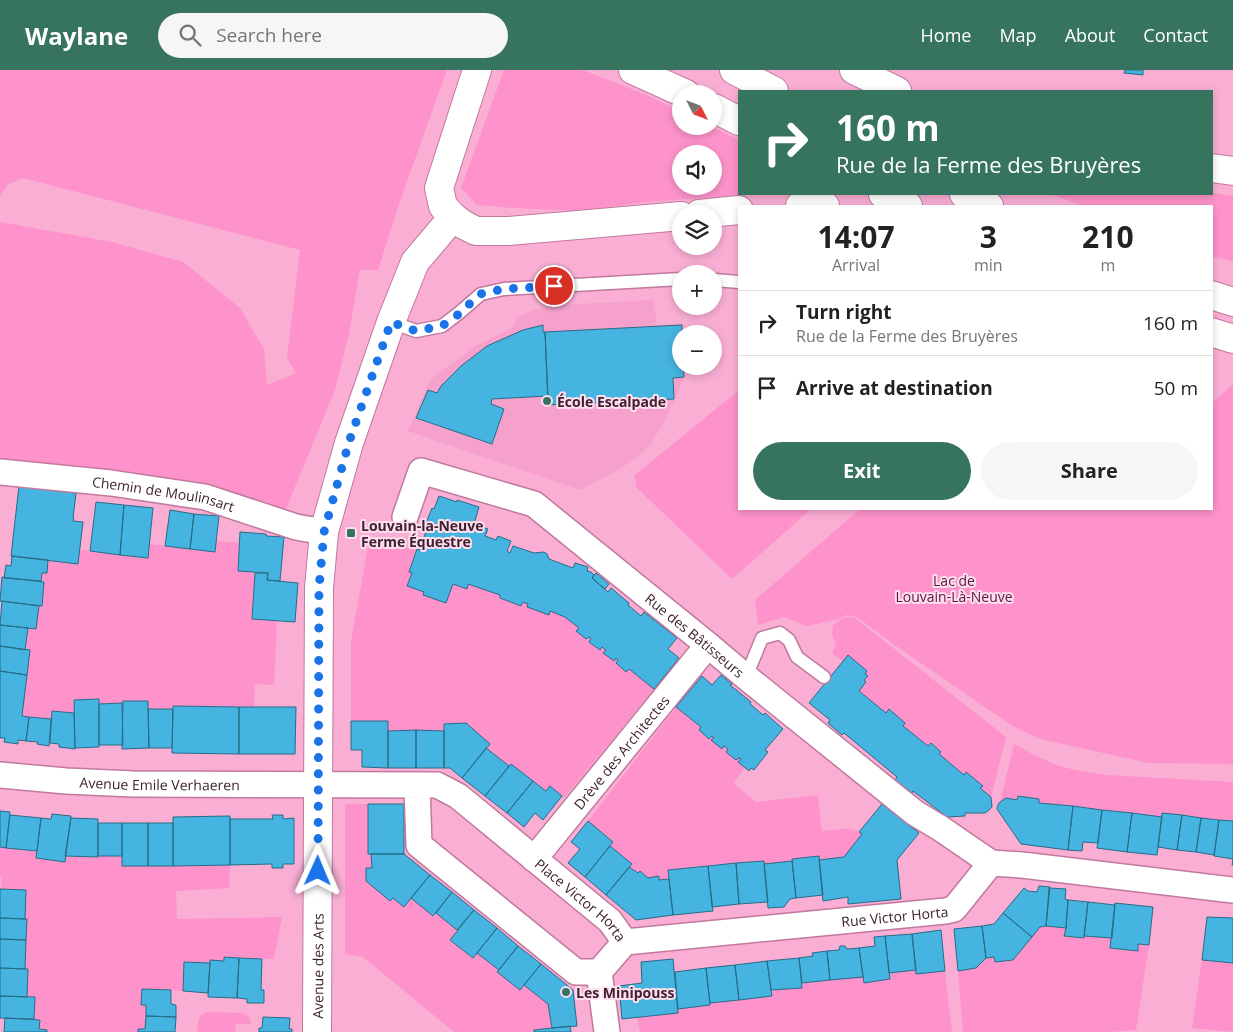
<!DOCTYPE html>
<html lang="en">
<head>
<meta charset="utf-8">
<style>
  :root { --surface:#fff; --page:#f6f6f6; --text:#222; --muted:#767676; --line:#e0e0e0; --accent:#37745f }
  body { margin:0; font-family:"Open Sans",sans-serif; background:var(--page); color:var(--text); height:100vh; display:flex; flex-direction:column; font-size:19px; white-space:nowrap }
  * { box-sizing:border-box; margin:0 }
  p { font-size:16px; color:var(--muted) }
  .icon { flex:none; width:28px; height:28px; fill:none; stroke:currentColor; stroke-width:2; stroke-linecap:round; stroke-linejoin:round }
  .map { position:relative; flex:1; overflow:hidden }
  .side { position:absolute; left:738px; top:135px; width:475px; height:305px; display:flex; flex-direction:column; background:var(--surface); border-radius:0px; box-shadow:0 2px 8px #0003 }
  .side>* { flex:none }
  .hud { position:absolute; left:738px; top:20px; width:475px; height:105px; border-radius:0px; box-shadow:0 2px 8px #0003; background:#37745f; color:#fff; overflow:hidden }
  .needle { width:32px; rotate:132deg }
  .fabs { position:absolute; left:672px; top:15px; display:grid; gap:10px }
  .fabs a { display:grid; place-items:center; width:50px; height:50px; border-radius:50%; background:var(--surface); box-shadow:0 2px 8px #0003; font-size:25px }
  .pin { position:absolute; display:grid; place-items:center; width:42px; height:42px; color:#fff; margin:-21px; border:2px solid #fff; border-radius:50%; box-shadow:0 1px 5px #0007 }
  .me { position:absolute; width:55px; margin:-28px; rotate:1deg; stroke-linejoin:round; filter:drop-shadow(0 0 4px #0008) }
  .turn { display:flex; align-items:center; gap:18px; height:105px; padding:0 15px; font-size:22px }
  .turn .icon { width:65px; height:65px; stroke-width:2.5 }
  .turn b { display:block; font-size:35px; line-height:42px }
  .eta { display:flex; justify-content:space-evenly; align-items:center; height:85px; text-align:center }
  .eta b { font-size:30px; font-weight:700; line-height:35px }
  .primary-button { display:flex; gap:10px; margin-top:auto; padding:10px 15px }
  .primary-button a { flex:1; height:58px; border-radius:30px; background:var(--accent); color:#fff; font-size:20px; font-weight:700; line-height:58px; text-align:center }
  .primary-button a+a { background:var(--page); color:var(--text) }
  ul { padding:0; list-style:none }
  li { display:flex; align-items:center; gap:15px; height:65px; padding:0 15px; border-top:1px solid var(--line) }
  li div { flex:1 }
  li b { display:block; font-size:19px }
  li em { font-style:normal }
  header { display:flex; align-items:center; gap:30px; box-sizing:border-box; height:70px; padding:0 25px; background:var(--accent); color:#fff }
  header strong { font-size:24px }
  nav { display:flex; gap:28px; margin-inline-start:auto; font-size:18px }
  .search { width:350px; height:45px; background:var(--page); display:flex; align-items:center; gap:12px; box-sizing:border-box; padding:0 18px; border-radius:28px; color:var(--muted); font-size:19px }
  .map>svg:first-child { display:block }
  .built { fill:#f5a1cb }
  .green { fill:#fd93ca; fill-rule:evenodd }
  .building { fill:#45b4e0; stroke:#266c87 }
  .lines { fill:none; stroke-linecap:round; stroke-linejoin:round }
  .service-casing { stroke:#c1799e; stroke-width:15 }
  .minor-casing { stroke:#c1799e; stroke-width:28 }
  .tertiary-casing { stroke:#c1799e; stroke-width:30 }
  .trunk-casing { stroke:#c1799e; stroke-width:30 }
  .service { stroke:#fff; stroke-width:12 }
  .minor { stroke:#fff; stroke-width:25 }
  .tertiary { stroke:#fff; stroke-width:28 }
  .trunk { stroke:#fff; stroke-width:28 }
  .route { stroke:#1a73e8; stroke-width:9; stroke-dasharray:0 16.2 }
  .poi-dot { fill:#37745f; stroke:#ffdfee; stroke-width:2 }
  .labels { text-anchor:middle; dominant-baseline:central; stroke-width:4; stroke-linejoin:round; paint-order:stroke }
  .poi-label { font-size:14px; font-weight:bold; fill:#3f2231; stroke:#ffdfee; text-anchor:start }
  .street-label { font-size:14px; fill:#3f2231; stroke:#ffdfee }
  .park-label { font-size:14px; fill:#59173e; stroke:#ffdfee }
</style>
</head>
<body>
<header>
<strong>Waylane</strong>
<div class="search"><svg class="icon" aria-label="search" viewBox="0 0 24 24"><circle cx="10" cy="10" r="6"/><path d="M15 15l6 6"/></svg>Search here</div>
<nav><a>Home</a><a>Map</a><a>About</a><a>Contact</a></nav>
</header>
<div class="map">
<svg width="1233" height="962" viewBox="0 0 1233 962">
  <rect width="100%" height="100%" fill="#faaed4"/>
  <!-- built -->
  <path class="built" d="M653,230L657,255L683,253V264H681V296H685V307L664,352L651,374L633,391L603,408L580,420L408,361L430,310L477,275L512,258L517,247L534,240L561,235Z"/>
  <!-- green -->
  <path class="green" d="M0,0H447L400,131L378,200H360L349,264L335,320L283,446L0,392V152L112,172L183,192L240,238L264,279L267,315L296,303L287,288L300,180L23,108L7,115L0,127Z
    M504,0H583L649,26L681,42V56H710L739,70V124H760L645,132L582,141L512,138L477,135L461,118ZM681,84H714V116H681Z
    M1211,123L1233,126V191L1211,187V136H1083L1051,124H1211Z
    M1233,314V694L1149,693L1040,669L1011,655L896,576L857,547L846,545L839,549L806,556L784,547L758,555L755,530L860,439H1211V334Z
    M739,320V439H811L732,509L636,417L635,405Z
    M216,471L240,473L238,500L255,503L252,549L277,551L274,615L255,614L254,637L173,636V639H148V631H123L122,633L99,634L98,630H74V643L52,641L51,649L22,646L30,581L25,580L28,558L36,559L39,536H42L44,513L41,511L42,503H47L48,490L80,480L147,488L149,474L214,482Z
    M369,471L383,474L417,479L409,502L412,503L407,516L453,514L467,519L468,514L500,525V528L521,536L523,532L528,534L527,537L549,545L550,541L565,547L579,558L576,561L586,569L589,567L591,568L590,572L599,580L602,577L606,580L603,583L613,591L616,588L618,590L616,593L626,601L629,599L654,619L564,728L551,716L546,721L511,694L509,696L486,678L490,674L466,653L444,654V661H388V651H351V571Z
    M845,547L855,548L1006,667L991,727L980,718L982,716L966,703L964,705L939,684L941,682L931,673L928,676L903,656L905,653L889,640L886,643L859,621L866,612L864,610L868,606L865,604L867,601L848,586L843,592L832,583L836,575L832,564L833,555Z
    M676,637L701,657L699,660L709,668L712,666L714,668L712,670L721,679L724,676L728,679L726,682L736,690L739,688L741,689L738,692L745,698L733,713L756,732L818,725L822,761C836,760 851,755 862,764L844,787L764,794L763,791L668,800L669,809L659,810V807L648,808L640,802L638,803L629,797L631,794L610,776L613,772L588,751Z
    M1014,674L1034,685L1056,695L1075,700L1106,705L1233,712V751L1226,750L1225,751L1163,743L1162,747L1039,733V729L1019,726L1017,730L1006,728L1000,732Z
    M345,734H368V784H371L372,798H366V811L390,831L393,828H411L433,846L436,843L457,860L450,870L472,888L477,883L499,900L497,902L519,920L524,915L548,934L552,958L534,960V962H454L363,887L345,884Z
    M0,777L37,781V788L64,792L65,786L97,787L98,786H122L230,795L229,818L176,821L177,849L282,847L274,889L224,887V891L210,890V893L185,892L183,921L171,920L142,919L141,935H146L145,959L138,962H47V960L39,959L40,950L34,949L35,928L27,927L28,899H25L27,850L25,849L26,820L1,819L2,806H0Z
    M1046,856L1066,858L1064,866L1083,868L1084,866L1112,868L1111,878L1137,881L1138,874L1149,875L1136,960L1109,962H963L958,901L976,898L986,888L994,887L995,892L1040,857Z
    M1202,890L1233,893V962L1192,958Z
    M916,900V904L945,901L952,962H640L637,947L678,943V939L710,935V933L771,926V920L802,918V913L863,907L864,913L890,909L889,903Z
    M206,942L243,943L248,947L251,951V954H236L235,962H197C198,952 197,948 206,942Z"/>
  <!-- building -->
  <path class="building" d="M1125,0H1143V5L1124,3Z
    M543,255V262H545L548,326L492,329L491,334L504,339L492,374L416,348L428,320L437,323L441,316L461,296L487,276L523,260Z
    M682,255L681,296H683L684,307L673,308L674,329L548,335L545,262Z
    M19,416L76,423L73,448H74L73,451L83,452L78,494L11,486Z
    M439,426L457,432V430L479,437L474,454L488,459L485,466L496,470L498,466L511,471L507,481L510,483L513,476L534,483L544,482L547,484L549,489L573,498L575,493L588,497L587,501L591,502L594,505L592,508L608,522L611,518L629,533L628,535L641,546L644,542L677,568L668,579L679,588L654,619L629,599L626,602L616,593L618,590L616,588L614,591L603,583L606,580L602,577L600,580L589,572L591,568L589,567L586,569L576,561L579,558L565,547L550,541L549,545L527,537L528,534L523,532L521,536L500,528V525L468,514L467,519L453,514L446,533L423,525L424,522L407,516L412,503L409,502L417,479L420,480L426,461H423L432,438L434,439Z
    M96,432L124,435L120,485L90,481Z
    M124,435L153,438L148,488L120,485Z
    M170,440L194,444L190,479L165,476Z
    M194,444L219,446L215,482L190,479Z
    M240,462L266,464V466L284,467L280,511L267,510L268,503L238,501Z
    M12,486L48,490L47,503H42L41,511L4,508L6,495L11,496Z
    M255,503H268L267,510L298,513L295,552L252,549Z
    M596,503L609,514L605,519L592,508Z
    M2,507L44,512L42,536L0,531Z
    M2,531L39,536L36,559L0,555Z
    M0,555L28,558L25,580L0,576Z
    M0,576L30,580L27,605L0,601Z
    M848,585L867,601L865,604L868,606L864,610L866,612L859,621L886,643L889,639L905,653L903,656L928,676L931,673L941,682L939,684L964,705L966,702L983,716L980,718L991,727L992,737L989,740L985,743H965V746L947,747L913,721L912,723L895,710L897,707L844,663L842,665L828,653L830,650L809,633Z
    M0,601L27,605L22,646L29,647L26,671L18,670V674L4,672L5,668H0Z
    M721,605L732,614L730,615L751,632L750,634L763,645L765,643L783,659L765,680L768,682L754,700L751,698L749,701L738,692L741,689L739,688L736,690L726,682L728,679L724,676L722,679L711,670L714,668L712,666L709,669L699,660L701,657L676,637L702,606L712,615Z
    M99,629V677L75,678L74,630Z
    M123,631H148L149,678L122,679Z
    M122,633L123,675H99V634Z
    M173,636L239,637V684L172,683Z
    M239,637H296L295,684H239Z
    M148,639H173L172,678H149Z
    M52,641L74,643L75,679L59,677V674L50,673Z
    M29,647L51,649L49,676L37,674L38,672L26,671Z
    M351,651H388V698L362,697V680H351Z
    M466,653L490,674L462,708L450,698H444V654Z
    M416,660V698H388V661Z
    M416,660L444,661V698H416Z
    M486,678L509,696L485,726L462,708Z
    M511,694L533,711L507,743L485,726Z
    M533,711L546,721L550,716L562,726L543,750L535,743L524,757L507,743Z
    M1018,726L1039,729V733L1073,736L1068,780L1021,774L997,739L998,735L1000,732L1006,728L1017,730Z
    M368,734H404V784H368Z
    M882,734L919,763L897,790L901,829L848,834V827L823,831L819,790L844,787L862,764L859,762Z
    M1073,736L1102,740L1098,773L1083,772L1082,781L1068,780Z
    M1102,740L1132,743L1127,782L1097,778Z
    M0,741L10,742L6,778L0,777Z
    M1132,743L1162,747L1157,785L1127,782Z
    M1162,743L1182,745L1177,780L1158,777Z
    M52,744L71,746L65,792L36,788L41,748L51,749Z
    M10,745L41,748L37,781L6,778Z
    M272,745H283V749L294,748V794H283V798H272V794L230,795V749H273Z
    M1182,745L1201,748L1196,782L1177,780Z
    M230,746V795L173,796V747Z
    M71,748L98,749V787L65,786Z
    M1201,748L1219,750L1214,785L1196,782Z
    M1219,750L1233,751V795H1232L1233,789L1214,786Z
    M588,751L613,772L585,807L568,793L580,779L571,772Z
    M98,753H122V786H98Z
    M122,753H148V796H122Z
    M148,753H173V796H148Z
    M610,776L632,794L606,825L585,807Z
    M371,784H404L430,805L404,837L393,828L390,831L366,811V798H372Z
    M819,786L823,825L796,828L792,789Z
    M764,791L768,832L739,834L736,793Z
    M792,791L796,828L790,829L784,837L768,838L764,794Z
    M736,793L739,834L712,837L708,796Z
    M708,796L713,841L673,845L668,800Z
    M629,797L638,803L640,801L648,808L659,806V810L669,809L673,845L636,850L606,825Z
    M430,805L452,822L433,846L411,828Z
    M1039,816L1050,817L1046,856L1040,857L1032,867L1003,843L1024,818L1028,821L1037,822Z
    M1049,818L1066,819L1065,829L1068,830L1066,858L1046,856Z
    M0,819L26,820L25,849L0,848Z
    M452,822L474,840L457,860L436,843Z
    M1068,830L1088,832L1084,868L1064,866L1066,858Z
    M1088,832L1115,835L1112,868L1084,866Z
    M1115,833L1153,837L1149,875L1138,874V881L1110,878Z
    M474,840L497,858L473,888L450,870Z
    M1003,843L1032,867L1013,890L995,892L994,887L986,888L982,856L994,854Z
    M1207,847L1233,848V893L1202,890Z
    M0,848L27,849L26,870L0,869Z
    M982,856L986,888L976,898L958,901L954,859Z
    M497,858L518,876L499,900L477,883Z
    M941,860L945,901L916,904L912,864Z
    M912,864L916,900L889,903L885,866Z
    M885,866L890,909L864,913L859,878L875,876L874,867Z
    M0,869L26,870L25,899L0,898Z
    M518,876L541,894L520,920L497,902Z
    M840,876H845L847,879L859,878L863,907L830,910L827,881L839,880Z
    M827,881L830,910L802,913L799,888L813,886L812,883Z
    M224,887L239,888L237,928L208,927L210,890L224,891Z
    M239,888L262,889L261,920H264V933H247V929L237,928Z
    M799,888L802,918L771,920L767,891Z
    M673,889L678,943L622,949L619,916L642,913L641,892Z
    M767,891L772,926L739,930L735,895Z
    M184,892L210,893L208,923L183,921Z
    M541,894L573,920L577,956L552,958L548,934L524,915Z
    M735,895L739,930L710,933L706,898Z
    M0,898L28,899L27,927L0,926Z
    M706,898L710,935L678,939L675,902Z
    M142,919L171,920V934L176,935V947L146,946V935H141Z
    M0,926L35,927L34,949L0,948Z
    M146,946L176,947L175,962H138V959H145Z
    M263,947L290,948L289,959H292V962H259V958H262Z
    M5,948L40,950L39,959L47,960V962H4Z
    M570,956L571,962H534V960Z"/>
  <g class="lines">
    <!-- service casing -->
    <g class="service-casing">
      <path id="service" d="M714,210L739,212
        M391,252L416,261L442,256L459,243L481,224L504,219L681,209
        M746,607L762,568L780,563L789,570L797,587L824,607"/>
    </g>
    <!-- minor casing -->
    <g class="minor-casing">
      <g id="minor">
        <path id="s1" d="M0,402L111,413L205,427L296,457L324,462"/>
        <path id="s2" d="M405,447L421,401L534,434L708,575L746,607L915,743L940,758L991,793"/>
        <path id="s3" d="M0,705L66,711L133,714L437,715L458,726L610,851L625,872L599,902H576L419,775L417,716"/>
        <path id="s4" d="M534,789L708,575"/>
        <path d="M991,793L1022,795L1233,820"/>
        <path id="s5" d="M625,872L945,841L954,839L991,793"/>
        <path d="M599,902L607,962"/>
      </g>
    </g>
    <!-- tertiary casing -->
    <g class="tertiary-casing">
      <g id="tertiary">
        <path d="M854,0L897,21"/>
        <path d="M1211,98L1233,101"/>
        <path id="s6" d="M317,962L319,518L324,462L349,373L391,252L415,192L453,147L443,136L439,118L477,0"/>
      </g>
    </g>
    <!-- trunk casing -->
    <g class="trunk-casing">
      <path id="trunk" d="M633,0L686,24
        M734,0L774,21
        M714,38L739,51
        M883,124L908,136
        M964,124L989,136
        M800,136H825
        M699,144L739,140
        M453,147L464,155L476,161H508L681,146
        M1211,225L1233,232
        M1211,262L1233,269"/>
    </g>
    <!-- service -->
    <use href="#service" class="service"/>
    <!-- minor -->
    <use href="#minor" class="minor"/>
    <!-- tertiary -->
    <use href="#tertiary" class="tertiary"/>
    <!-- trunk -->
    <use href="#trunk" class="trunk"/>
  </g>
  <g class="lines">
    <!-- route -->
    <path class="route" d="M318,801L319,518L324,462L349,372L391,252L416,261L442,256L459,244L480,224L504,219L554,216"/>
  </g>
  <!-- markers -->
  <g class="poi-dot">
    <circle cx="547" cy="331" r="5"/>
    <rect x="346" y="458" width="10" height="10" rx="2.5"/>
    <circle cx="566" cy="922" r="5"/>
  </g>
  <g class="labels">
    <!-- poi labels -->
    <g class="poi-label">
      <text x="557" y="331">École Escalpade</text>
      <text x="361" y="455">Louvain-la-Neuve<tspan x="361" dy="16">Ferme Équestre</tspan></text>
      <text x="576" y="922">Les Minipouss</text>
    </g>
    <!-- street labels -->
    <g class="street-label">
      <text stroke="none"><textPath href="#s1" startOffset="165">Chemin de Moulinsart</textPath></text>
      <text stroke="none"><textPath href="#s2" startOffset="374">Rue des Bâtisseurs</textPath></text>
      <text stroke="none"><textPath href="#s4" startOffset="138">Drève des Architectes</textPath></text>
      <text stroke="none"><textPath href="#s3" startOffset="160">Avenue Emile Verhaeren</textPath></text>
      <text stroke="none"><textPath href="#s3" startOffset="622">Place Victor Horta</textPath></text>
      <text stroke="none"><textPath href="#s5" startOffset="271">Rue Victor Horta</textPath></text>
      <text stroke="none"><textPath href="#s6" startOffset="66">Avenue des Arts</textPath></text>
    </g>
    <!-- park labels -->
    <g class="park-label">
      <text x="954" y="510">Lac de<tspan x="954" dy="16">Louvain-Là-Neuve</tspan></text>
    </g>
  </g>
</svg>
<div class="fabs">
<a><svg class="needle" viewBox="-14 -14 28 28"><path d="M0-13l5 13h-10z" fill="#e53935"/><path d="M0 13l5-13h-10z" fill="#767676"/></svg></a>
<a><svg class="icon" aria-label="sound" viewBox="0 0 24 24"><path d="M4 9h4l5-4v14l-5-4H4zM17 9q2 3 0 6"/></svg></a>
<a><svg class="icon" aria-label="layers" viewBox="0 0 24 24"><path d="M12 4l9 5-9 5-9-5zM3 14l9 5 9-5"/></svg></a>
<a>+</a>
<a>−</a>
</div>
<div class="pin" style="left:554px;top:216px;background:#d93025"><svg class="icon" aria-label="arrive" viewBox="0 0 24 24"><path d="M6 21V4h12l-3 4 3 4H6"/></svg></div>
<svg class="me" style="left:318px;top:801px" viewBox="-20 -20 40 40"><path d="M0-17L14 15 0 8-14 15z" fill="#1a73e8" stroke="#fff" stroke-width="4"/></svg>
<div class="hud">
<div class="turn"><svg class="icon" aria-label="right" viewBox="0 0 24 24"><path d="M7 20v-9h11M14 6l5 5-5 5"/></svg><div><b>160 m</b>Rue de la Ferme des Bruyères</div></div>
</div>
<section class="side">
<div class="eta">
<div><b>14:07</b><p>Arrival</p></div>
<div><b>3</b><p>min</p></div>
<div><b>210</b><p>m</p></div>
</div>
<ul>
<li><svg class="icon" aria-label="right" viewBox="0 0 24 24"><path d="M7 20v-9h11M14 6l5 5-5 5"/></svg><div><b>Turn right</b><p>Rue de la Ferme des Bruyères</p></div><em>160 m</em></li>
<li><svg class="icon" aria-label="arrive" viewBox="0 0 24 24"><path d="M6 21V4h12l-3 4 3 4H6"/></svg><div><b>Arrive at destination</b></div><em>50 m</em></li>
</ul>
<div class="primary-button"><a>Exit</a><a>Share</a></div>
</section>
</div>
</body>
</html>
